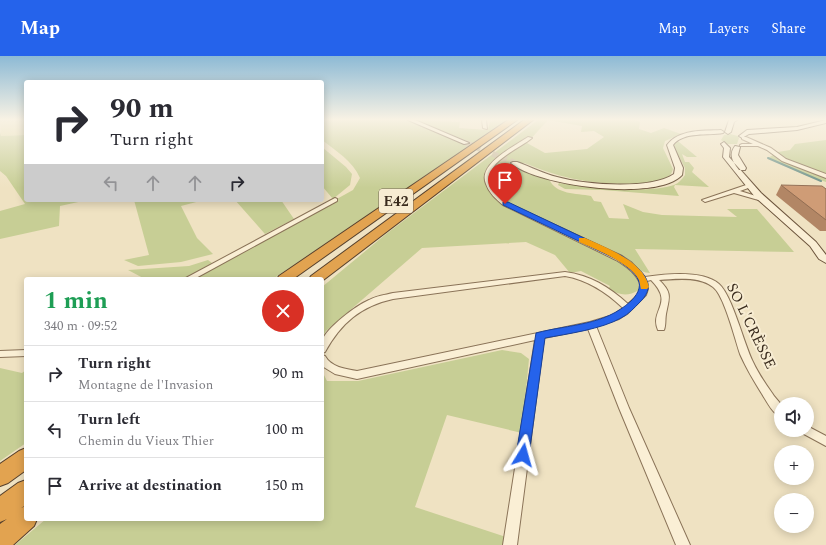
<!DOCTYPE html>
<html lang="en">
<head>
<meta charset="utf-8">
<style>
  :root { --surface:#fff; --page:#f7f7f7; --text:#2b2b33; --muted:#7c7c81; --line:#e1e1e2; --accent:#2563eb }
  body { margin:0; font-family:Spectral,serif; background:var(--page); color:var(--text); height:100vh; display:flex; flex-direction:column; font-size:15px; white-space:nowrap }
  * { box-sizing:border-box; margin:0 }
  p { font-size:13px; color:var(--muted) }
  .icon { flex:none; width:22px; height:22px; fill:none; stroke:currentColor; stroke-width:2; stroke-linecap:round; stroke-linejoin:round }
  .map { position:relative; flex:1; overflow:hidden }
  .details { position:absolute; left:24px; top:221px; width:300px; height:244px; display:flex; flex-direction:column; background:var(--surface); border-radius:4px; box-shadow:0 2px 10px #0003 }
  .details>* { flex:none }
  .top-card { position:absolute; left:24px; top:24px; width:300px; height:122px; border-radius:4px; box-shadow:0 2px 10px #0003; background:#fff; color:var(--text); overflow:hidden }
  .buttons { position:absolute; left:774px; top:341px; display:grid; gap:8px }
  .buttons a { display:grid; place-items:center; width:40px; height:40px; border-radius:50%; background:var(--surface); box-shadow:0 2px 10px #0003; font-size:20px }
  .pin { position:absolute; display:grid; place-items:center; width:34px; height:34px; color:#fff; margin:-41px -17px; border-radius:50% 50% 50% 0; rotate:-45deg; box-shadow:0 0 4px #0007 }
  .pin .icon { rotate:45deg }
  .me { position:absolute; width:44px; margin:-22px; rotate:8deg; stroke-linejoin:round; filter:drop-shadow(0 0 3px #0008) }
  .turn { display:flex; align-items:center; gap:14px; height:84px; padding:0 20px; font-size:18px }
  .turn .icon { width:52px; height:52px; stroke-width:2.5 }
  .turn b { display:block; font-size:28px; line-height:34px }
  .lanes { display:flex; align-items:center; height:38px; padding:0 20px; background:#0003; justify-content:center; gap:20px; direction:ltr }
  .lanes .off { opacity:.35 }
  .round { display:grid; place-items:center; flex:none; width:42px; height:42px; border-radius:21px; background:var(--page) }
  .summary { display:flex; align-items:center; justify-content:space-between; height:68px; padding:0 20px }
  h1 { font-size:24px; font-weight:700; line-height:30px; color:#1e9e55 }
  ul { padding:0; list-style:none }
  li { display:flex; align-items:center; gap:12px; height:56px; padding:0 20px; border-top:1px solid var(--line) }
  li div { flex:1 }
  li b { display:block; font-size:15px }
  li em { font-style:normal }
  header { display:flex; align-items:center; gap:24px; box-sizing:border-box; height:56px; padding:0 20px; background:var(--accent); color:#fff }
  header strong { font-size:19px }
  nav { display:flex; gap:22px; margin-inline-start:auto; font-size:14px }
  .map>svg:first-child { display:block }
  .farmland { fill:#e5ddaf }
  .green { fill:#c7ce95; fill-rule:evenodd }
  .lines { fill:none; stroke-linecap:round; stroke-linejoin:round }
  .stream { stroke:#6b9087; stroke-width:2 }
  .secondary-tunnel { stroke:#cbbda1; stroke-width:6; stroke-dasharray:6 3.5; stroke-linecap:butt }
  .street-casing { stroke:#8a7358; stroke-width:2 }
  .secondary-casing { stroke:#6c543c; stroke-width:2 }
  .highway-casing { stroke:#57412d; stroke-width:2 }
  .street { fill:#faefd5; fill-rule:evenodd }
  .secondary { fill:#faefd5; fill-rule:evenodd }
  .highway { fill:#e2a350; fill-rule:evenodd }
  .wall { fill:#b28665 }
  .building { fill:#cf9c76; stroke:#916d53 }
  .route { fill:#2563eb; stroke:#184099 }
  .slow { fill:#f59e0b }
  .labels { text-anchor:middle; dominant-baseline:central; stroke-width:4; stroke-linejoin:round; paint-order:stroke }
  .shield { fill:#f7ecd2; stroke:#726553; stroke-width:1 }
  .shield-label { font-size:14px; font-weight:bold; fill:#392b1d }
  .street-label { font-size:15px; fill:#392b1d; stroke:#f7ecd2 }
</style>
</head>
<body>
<header>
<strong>Map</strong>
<nav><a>Map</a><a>Layers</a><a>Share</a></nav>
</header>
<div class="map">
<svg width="826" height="489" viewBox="0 0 826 489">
  <rect width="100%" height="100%" fill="#efe2c2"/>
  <!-- farmland -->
  <path class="farmland" d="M0,64H26V79L1,80Z"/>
  <!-- green -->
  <path class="green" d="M322,64H407L463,88L467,85L415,64L460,66L459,72L488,74L490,66L494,64H507L273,223H193L353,134L360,122C353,105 336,95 322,84Z
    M538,64H635L640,66L639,73L651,77L664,72L681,78L665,85L663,92L673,113C672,116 671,119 668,121C651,131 600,128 580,124C561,121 542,114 524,107L519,111L549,123C556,139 576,137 591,140L594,145L601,146L609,162L629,163L623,148L643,156L662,159L737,161L727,153H757L794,196L635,193L650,217C638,217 625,203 613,197C583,183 551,170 521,154C513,150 502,145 496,138C489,129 489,121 491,111H488L484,121L490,136L505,150L625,208L638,221L639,234C627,241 620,239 608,233L610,230L581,215L570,217L555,199L526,186L422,192L326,275L322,282V231L386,178ZM548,64L582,70L581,76L594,75L604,81L587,93L545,97L527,87Z
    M0,76L1,80L26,79V144H83V145L60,150L59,170L0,183V155L25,148L6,120L0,115Z
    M730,78L738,80L739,82L737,88H727L721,84L724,79Z
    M826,84V126L805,119L768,102L778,96L790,94L795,88Z
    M675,85L679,86L697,101H687L682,98L685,106H689L694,112L692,116L709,131L675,129L674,131L679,140L603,134L565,133L558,129L559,127C587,131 648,138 674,129C679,127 682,123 685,119V112L673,89Z
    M322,91L346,111L352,118L350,129L333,143L322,130Z
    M134,144H204L181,150L197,182L213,198L181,206L138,210L124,204L149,199Z
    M235,144H281L294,163L265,178Z
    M208,204L212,207L184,223H145L128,214L189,210Z
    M502,294L521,297L529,303L522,377L447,359L415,451L506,481L505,489H15L46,463H322V315L327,325H358Z
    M0,312L22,317L26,314V387L0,405Z"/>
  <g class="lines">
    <!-- stream -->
    <path class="stream" d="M768,102L821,125"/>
    <!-- secondary-tunnel -->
    <path class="secondary-tunnel" d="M466,87L515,107"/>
    <!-- street casing -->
    <g class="street-casing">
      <path id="street" d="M482,64H486L487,73L483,72Z
        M528,81L532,82C517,95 474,109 496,136C499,140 503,143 507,147L622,200L631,206L645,221C665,218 703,214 719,228C732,239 744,288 753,306C758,317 765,327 772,337C774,341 779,345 781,349C782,352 781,358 781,361C773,358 767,346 762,338C754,325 746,312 740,298C735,283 724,239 713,231C699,220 676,223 659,224C673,237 669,242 666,258C665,264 666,269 664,274H658C649,254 675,248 651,224L647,225L648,233L646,239L627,258L619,263L596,270L629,352L690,489H676L619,352L588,273L544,282L517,489H503L535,284L357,323L335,318L322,310V299L325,300C331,311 345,313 357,315L590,266L613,259L623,252C606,236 588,224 565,220L393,243C361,250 341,267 325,296L322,297C322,294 321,288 322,285C326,272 357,249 369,244C376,240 385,239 393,237L565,216C590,219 609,231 628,248C631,245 635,242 638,239C648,225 626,210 616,204L503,149C496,143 489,137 486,128C477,108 515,90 528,81Z
        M742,81H746L771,92L786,103L826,118V122L782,105L767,94L758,90H740V89L742,88H753L742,83Z
        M749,128L752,130L751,131L740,135L766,143V145H762L734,137L705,146L702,144Z
        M335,142L337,143V145L194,223H184Z
        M26,294V300L0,301V295Z
        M807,370L826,380V390L802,377L801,374H807Z"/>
    </g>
    <!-- secondary casing -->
    <g class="secondary-casing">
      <path id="secondary" d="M408,64H415L469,87L464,88Z
        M729,64H737L734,66L731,76L728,78L725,76Z
        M826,64V67L797,74L749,78L742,82L739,80L747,74L797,71Z
        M721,74L724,76L723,77C708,80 684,75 673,89L683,112L682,119C657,146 537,130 511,107L513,106H517C531,111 544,118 557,121C586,129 650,134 674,118L675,112L667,89C679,73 703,75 721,74Z
        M724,86L730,92L729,101L761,137L816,186L826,199V207L819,203L810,190L755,141L723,101L724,92L721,88Z
        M735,90L740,91L738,99L746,112L745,114H739C733,106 728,99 735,90Z"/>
    </g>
    <!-- highway casing -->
    <g class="highway-casing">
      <path id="highway" d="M508,64H517L293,223H277L279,220Z
        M524,64H533L322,225V223H309L311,220Z
        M26,392V414L8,427L0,430V408L19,395Z
        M26,424V449L21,452L26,450V463H37L34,470L13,489H0V468L7,463L0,466V440L18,427Z"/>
    </g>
    <!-- street -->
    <use href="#street" class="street"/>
    <!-- secondary -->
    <use href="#secondary" class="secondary"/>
    <!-- highway -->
    <use href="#highway" class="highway"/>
  </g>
  <!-- wall -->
  <path class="wall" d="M781,129L826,133V175H820L776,139Z"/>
  <!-- building -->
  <path class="building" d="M781,129L822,130L826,133V164Z"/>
  <!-- sky -->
  <linearGradient id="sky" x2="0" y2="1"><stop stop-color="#8dbad5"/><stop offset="0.48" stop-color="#f8f2e4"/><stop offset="1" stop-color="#f8f2e4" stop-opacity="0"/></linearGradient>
  <rect width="826" height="132" fill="url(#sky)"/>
  <!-- route -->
  <path class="route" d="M503,146H508L622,200C639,212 660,227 640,246C634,252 629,258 621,262C602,273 567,278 545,282L529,399L527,403L523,405L518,403L516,399L536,277C570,268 604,270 631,245C650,226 633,215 616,203L503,149Z"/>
  <!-- slow -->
  <path class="slow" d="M579,182H585C606,192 644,205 649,231L647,233H641C640,230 640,227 639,224C632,208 595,193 579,186Z"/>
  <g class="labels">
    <!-- shield labels -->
    <rect class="shield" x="379" y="133" width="34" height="24" rx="3"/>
    <g class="shield-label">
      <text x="396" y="145">E42</text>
    </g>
    <!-- street labels -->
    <g class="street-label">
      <text transform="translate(751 270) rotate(64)">SO L'CRÈSSE</text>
    </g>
  </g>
</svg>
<div class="buttons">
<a><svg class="icon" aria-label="sound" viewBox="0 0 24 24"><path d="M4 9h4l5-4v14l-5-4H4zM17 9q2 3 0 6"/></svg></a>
<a>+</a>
<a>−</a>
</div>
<div class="pin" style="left:505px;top:148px;background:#d93025"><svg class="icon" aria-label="arrive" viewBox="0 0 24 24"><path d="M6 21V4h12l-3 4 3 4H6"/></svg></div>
<svg class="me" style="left:523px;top:399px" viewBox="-20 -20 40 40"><path d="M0-17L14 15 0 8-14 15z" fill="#2563eb" stroke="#fff" stroke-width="4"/></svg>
<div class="top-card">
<div class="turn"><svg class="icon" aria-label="right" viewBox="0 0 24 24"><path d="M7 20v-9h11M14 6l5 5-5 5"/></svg><div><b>90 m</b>Turn right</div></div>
<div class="lanes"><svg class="icon off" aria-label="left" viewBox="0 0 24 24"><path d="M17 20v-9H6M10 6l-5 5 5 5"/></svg><svg class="icon off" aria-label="ahead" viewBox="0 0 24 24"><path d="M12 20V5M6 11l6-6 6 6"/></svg><svg class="icon off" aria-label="ahead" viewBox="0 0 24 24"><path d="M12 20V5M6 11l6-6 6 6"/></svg><svg class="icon" aria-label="right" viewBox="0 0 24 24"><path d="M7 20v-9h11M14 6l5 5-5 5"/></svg></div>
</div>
<section class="details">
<div class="summary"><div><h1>1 min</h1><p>340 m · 09:52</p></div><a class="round" style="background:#d93025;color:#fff"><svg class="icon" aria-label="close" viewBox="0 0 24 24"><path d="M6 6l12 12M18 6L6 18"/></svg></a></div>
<ul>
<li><svg class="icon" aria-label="right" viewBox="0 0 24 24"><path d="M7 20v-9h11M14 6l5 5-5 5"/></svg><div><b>Turn right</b><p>Montagne de l'Invasion</p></div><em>90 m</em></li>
<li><svg class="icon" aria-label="left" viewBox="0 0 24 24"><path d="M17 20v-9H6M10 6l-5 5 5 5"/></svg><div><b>Turn left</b><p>Chemin du Vieux Thier</p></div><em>100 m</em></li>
<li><svg class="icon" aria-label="arrive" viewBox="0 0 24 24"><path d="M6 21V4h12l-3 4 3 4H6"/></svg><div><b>Arrive at destination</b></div><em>150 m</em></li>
</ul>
</section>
</div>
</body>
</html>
